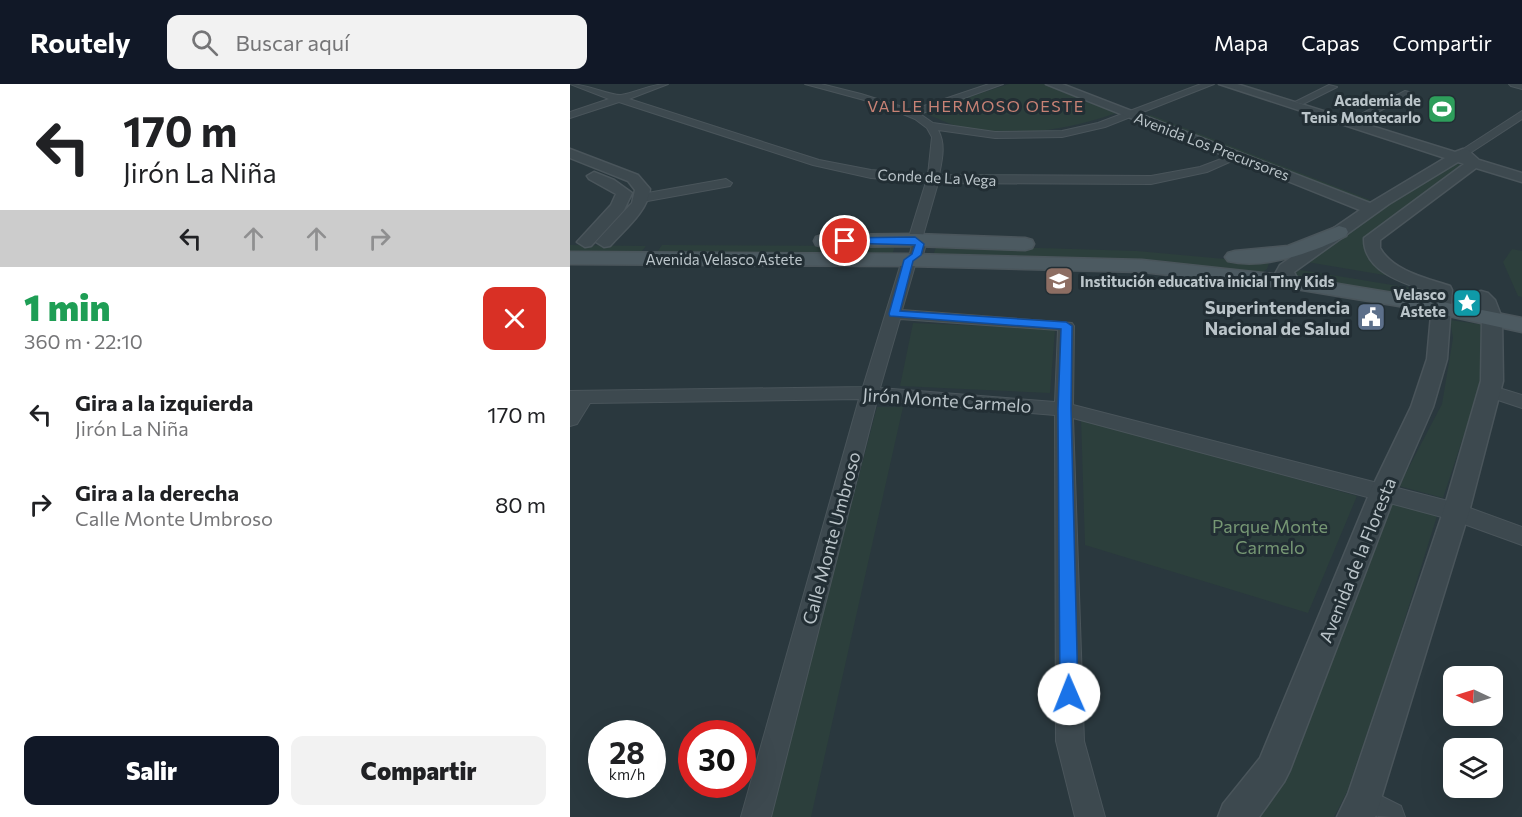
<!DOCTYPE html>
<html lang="es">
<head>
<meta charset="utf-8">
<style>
  :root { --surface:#fff; --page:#f2f2f2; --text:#202124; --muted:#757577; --accent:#111827 }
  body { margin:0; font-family:Commissioner,sans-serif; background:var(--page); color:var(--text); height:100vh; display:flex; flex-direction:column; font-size:22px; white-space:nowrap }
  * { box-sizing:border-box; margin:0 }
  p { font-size:20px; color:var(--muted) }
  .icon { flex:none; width:33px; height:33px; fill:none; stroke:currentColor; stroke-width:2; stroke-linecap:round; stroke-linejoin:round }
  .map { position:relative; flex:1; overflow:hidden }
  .sheet { display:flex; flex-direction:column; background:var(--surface); width:570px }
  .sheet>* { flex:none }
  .hud { background:#fff; color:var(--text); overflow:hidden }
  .needle { width:39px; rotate:274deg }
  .controls { position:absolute; left:873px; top:582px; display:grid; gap:12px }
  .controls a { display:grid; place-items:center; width:60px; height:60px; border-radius:12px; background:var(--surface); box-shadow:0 6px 24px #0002; font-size:30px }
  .speed { position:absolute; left:18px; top:636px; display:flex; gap:12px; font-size:30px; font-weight:700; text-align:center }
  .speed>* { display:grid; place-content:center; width:78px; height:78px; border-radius:50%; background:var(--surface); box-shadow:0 6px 24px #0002; line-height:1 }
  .speed small { font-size:15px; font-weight:400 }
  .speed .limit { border:9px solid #d22; background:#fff; color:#111 }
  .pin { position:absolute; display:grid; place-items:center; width:51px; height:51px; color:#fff; margin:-26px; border:3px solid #fff; border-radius:50%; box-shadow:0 2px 6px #0007 }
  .me { position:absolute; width:66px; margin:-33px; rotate:359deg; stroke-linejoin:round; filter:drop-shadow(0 0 4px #0008) }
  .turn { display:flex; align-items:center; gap:21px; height:126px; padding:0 24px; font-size:27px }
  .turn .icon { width:78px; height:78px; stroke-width:2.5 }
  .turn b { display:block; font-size:42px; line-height:51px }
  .lanes { display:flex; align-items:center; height:57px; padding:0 24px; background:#0003; justify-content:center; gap:30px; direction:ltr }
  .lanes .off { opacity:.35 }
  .round { display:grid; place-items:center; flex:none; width:63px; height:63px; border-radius:12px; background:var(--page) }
  .head { display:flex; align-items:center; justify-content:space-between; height:102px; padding:0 24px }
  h1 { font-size:36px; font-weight:800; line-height:45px; color:#1e9e55 }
  .cta { display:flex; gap:12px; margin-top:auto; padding:12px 24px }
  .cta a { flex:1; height:69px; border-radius:12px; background:var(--accent); color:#fff; font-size:24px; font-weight:800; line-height:69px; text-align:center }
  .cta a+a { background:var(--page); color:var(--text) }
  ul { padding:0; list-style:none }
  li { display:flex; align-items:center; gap:18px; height:90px; padding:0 24px }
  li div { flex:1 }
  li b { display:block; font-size:22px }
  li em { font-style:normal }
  header { display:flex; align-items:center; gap:36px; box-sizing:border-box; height:84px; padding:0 30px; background:var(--accent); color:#fff }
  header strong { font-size:28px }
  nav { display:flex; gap:33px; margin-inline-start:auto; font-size:21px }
  .search { width:420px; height:54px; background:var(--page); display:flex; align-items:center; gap:15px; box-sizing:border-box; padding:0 21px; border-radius:12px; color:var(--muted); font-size:22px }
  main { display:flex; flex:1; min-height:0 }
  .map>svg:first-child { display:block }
  .green { fill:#2c3f3c }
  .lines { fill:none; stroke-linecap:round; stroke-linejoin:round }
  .minor-casing { stroke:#4a555b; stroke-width:2 }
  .tertiary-casing { stroke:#4a555b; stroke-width:3 }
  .secondary-casing { stroke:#4a555b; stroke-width:3 }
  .minor { fill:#3d494f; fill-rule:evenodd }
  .tertiary { fill:#3d494f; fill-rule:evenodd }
  .secondary { fill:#4c5a61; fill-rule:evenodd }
  .route { fill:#1a73e8; stroke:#114b97; stroke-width:1.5 }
  .labels { text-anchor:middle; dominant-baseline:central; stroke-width:6; stroke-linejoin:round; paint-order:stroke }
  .far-poi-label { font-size:15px; font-weight:bold; fill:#bac4c9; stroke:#222e34; text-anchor:end }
  .far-street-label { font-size:15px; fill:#bac4c9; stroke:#222e34 }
  .far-neighbourhood-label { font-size:16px; letter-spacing:1.5px; fill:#c88275; stroke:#222e34 }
  .poi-label { font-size:18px; font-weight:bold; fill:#bac4c9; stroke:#222e34; text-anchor:end }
  .street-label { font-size:18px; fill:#bac4c9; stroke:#222e34 }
  .park-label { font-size:18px; fill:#769774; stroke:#222e34 }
</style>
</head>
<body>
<header>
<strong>Routely</strong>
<div class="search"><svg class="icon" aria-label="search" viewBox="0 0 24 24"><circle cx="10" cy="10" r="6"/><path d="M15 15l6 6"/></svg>Buscar aquí</div>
<nav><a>Mapa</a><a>Capas</a><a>Compartir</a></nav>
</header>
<main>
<section class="sheet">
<div class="hud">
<div class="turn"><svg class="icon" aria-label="left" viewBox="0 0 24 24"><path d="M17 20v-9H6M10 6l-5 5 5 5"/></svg><div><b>170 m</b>Jirón La Niña</div></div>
<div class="lanes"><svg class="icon" aria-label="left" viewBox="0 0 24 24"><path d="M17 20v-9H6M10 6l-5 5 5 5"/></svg><svg class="icon off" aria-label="ahead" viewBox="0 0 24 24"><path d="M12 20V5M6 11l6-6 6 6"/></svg><svg class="icon off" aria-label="ahead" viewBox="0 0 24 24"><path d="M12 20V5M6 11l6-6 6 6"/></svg><svg class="icon off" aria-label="right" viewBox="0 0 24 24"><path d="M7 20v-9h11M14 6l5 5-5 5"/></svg></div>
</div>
<div class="head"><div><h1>1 min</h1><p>360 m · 22:10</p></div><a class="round" style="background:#d93025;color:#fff"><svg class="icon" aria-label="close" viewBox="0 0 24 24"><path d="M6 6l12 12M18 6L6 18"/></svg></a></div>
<ul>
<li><svg class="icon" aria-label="left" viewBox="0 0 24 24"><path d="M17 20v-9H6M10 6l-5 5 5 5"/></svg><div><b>Gira a la izquierda</b><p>Jirón La Niña</p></div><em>170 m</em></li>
<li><svg class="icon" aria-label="right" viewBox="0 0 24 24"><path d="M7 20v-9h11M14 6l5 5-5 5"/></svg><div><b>Gira a la derecha</b><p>Calle Monte Umbroso</p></div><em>80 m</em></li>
</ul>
<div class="cta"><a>Salir</a><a>Compartir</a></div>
</section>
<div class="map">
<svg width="952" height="733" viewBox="0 0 952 733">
  <rect width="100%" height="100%" fill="#2a383e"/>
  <!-- green -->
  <path class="green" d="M439,0H474L546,29C498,46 439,56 387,42C376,39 364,33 353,28Z
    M581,31L800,116L796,120L576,34Z
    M881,78L887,79L892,82L806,144L794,157L808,181L820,192L737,178Z
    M0,161L76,162L68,172L0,171Z
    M92,161L325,162L322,171H85Z
    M367,161L567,167L699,179L697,185L690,190L363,171Z
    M942,165L952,167V213L948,212L933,178Z
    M723,186H731L859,207L863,209V217L725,195Z
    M880,236L915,241L910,302L873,414L829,402L872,320L883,254Z
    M343,239L485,245L480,309L330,302Z
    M307,323H333L241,733H199Z
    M511,334L787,412L738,529L515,461Z
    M823,417L867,432L821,579L777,708L764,733H688L815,423Z"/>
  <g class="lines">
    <!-- minor casing -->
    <g class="minor-casing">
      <path id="minor" d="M0,0C16,0 41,12 51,11C68,8 80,0 98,0L59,15L249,76L301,86L358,91L362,53L357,44L345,35L309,20L235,0H251L291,10L342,26L419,0H433L350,30L363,39L425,48L492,47L528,39L631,0H644L535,43L492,53L425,54L368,46C376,60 372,76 369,91L581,92L630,83L667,69L673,72L637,88L581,100L368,99L352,155L356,160L353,171L346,178L332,226L502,239L504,242L503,321L886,419L952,443V461L883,436L503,334L514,657L535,733H505L486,657L485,331L307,316L201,733H171L289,315L20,319L7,340L0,342V307L293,303L332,176L340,169L342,161L338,156L356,98L301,94L243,81L49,18L0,34V28L39,15ZM330,235L488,246L485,318L310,304Z
        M939,0H952V5L941,2Z
        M759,1L767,3L733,20L725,18Z
        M835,7L843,9L789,38L780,36Z
        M952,27V35L897,71H889L887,69Z
        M156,95L162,99L160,102L72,118L66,114L72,110Z
        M919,301L952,311V324L913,311L910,307L913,303Z
        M793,703L831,722L835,733C814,733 788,733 778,718L783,708Z"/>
    </g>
    <!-- tertiary casing -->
    <g class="tertiary-casing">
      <path id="tertiary" d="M476,0H492L800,119L875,74L649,0H667L885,68L893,65L898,66L909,76L952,89V98L906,84L810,156V164C823,187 856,194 880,202L882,206L877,275L863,323L826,408L720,686L714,698L689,733H648L653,720L690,674L800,408L841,323L857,275L863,209C837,200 793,189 794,154L894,80L888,78L819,120L724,188L729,198L726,202H714L705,190L710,181L790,126Z
        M0,65L68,91L80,105C78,127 54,146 40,162L34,163L26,158L62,119L65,106L58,97L0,74Z
        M24,88L44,96L62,109L54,126L21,162L15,163L7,158L41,121L46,110L19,95L17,92Z
        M911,207L918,209L925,216L932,234L933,297L899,428L806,731L805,733H767L778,710L873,428L911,297L912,234L909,222L902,213L904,209Z"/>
    </g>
    <!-- secondary casing -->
    <g class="secondary-casing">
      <path id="secondary" d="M769,142L776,144L778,148L776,152C744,168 694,186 658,177L655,173L658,169L665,167L718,162Z
        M345,150L455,154L462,156L464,160L462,164L455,166L345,162L253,163L246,161L244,157L246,153L253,151Z
        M0,168L339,170L572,176L720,192L847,213L952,234V248L847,225L720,204L572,188L339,182L0,180Z"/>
    </g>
    <!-- minor -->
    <use href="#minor" class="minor"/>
    <!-- tertiary -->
    <use href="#tertiary" class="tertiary"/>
    <!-- secondary -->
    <use href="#secondary" class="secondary"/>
  </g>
  <!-- route -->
  <path class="route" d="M345,153L354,160L351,171L343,177L330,227L496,238L502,242L501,325L508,610L506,617L499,620L493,617L490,610L488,325L491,245L320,232L319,230L334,176L342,170L345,161L275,159L270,157L275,154Z"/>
  <!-- icons -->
  <defs>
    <g id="stadium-square" transform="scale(1.5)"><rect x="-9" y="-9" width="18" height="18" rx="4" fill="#2e9e5b" stroke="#222e34"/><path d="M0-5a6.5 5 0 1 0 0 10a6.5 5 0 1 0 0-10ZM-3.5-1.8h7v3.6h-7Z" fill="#fff"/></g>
    <g id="school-square" transform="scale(1.5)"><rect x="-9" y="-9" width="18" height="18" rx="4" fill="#8d6e63" stroke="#222e34"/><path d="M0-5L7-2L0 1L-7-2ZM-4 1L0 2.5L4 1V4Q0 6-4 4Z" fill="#fff"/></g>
    <g id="sight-square" transform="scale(1.5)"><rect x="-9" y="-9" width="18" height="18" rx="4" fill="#0f9aa8" stroke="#222e34"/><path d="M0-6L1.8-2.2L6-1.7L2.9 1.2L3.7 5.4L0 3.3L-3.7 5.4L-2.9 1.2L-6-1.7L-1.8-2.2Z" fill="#fff"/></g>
    <g id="civic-square" transform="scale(1.5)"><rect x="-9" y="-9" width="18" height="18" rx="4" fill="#5c6f8a" stroke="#222e34"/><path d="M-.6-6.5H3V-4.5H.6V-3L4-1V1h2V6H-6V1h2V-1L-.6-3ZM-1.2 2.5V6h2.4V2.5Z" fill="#fff"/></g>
  </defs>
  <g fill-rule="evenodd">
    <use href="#stadium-square" x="872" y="25"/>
    <use href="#school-square" x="489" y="197"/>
    <use href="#sight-square" x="897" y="219"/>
    <use href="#civic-square" x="801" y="233"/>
  </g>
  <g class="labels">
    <!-- far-poi labels -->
    <g class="far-poi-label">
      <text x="851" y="16">Academia de<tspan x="851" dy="17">Tenis Montecarlo</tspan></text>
      <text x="510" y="197" text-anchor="start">Institución educativa inicial Tiny Kids</text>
      <text x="876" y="210">Velasco<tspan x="876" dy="17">Astete</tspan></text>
    </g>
    <!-- far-street labels -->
    <g class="far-street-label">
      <text transform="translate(642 62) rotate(21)">Avenida Los Precursores</text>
      <text transform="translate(367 93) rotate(3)">Conde de La Vega</text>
      <text x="154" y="175">Avenida Velasco Astete</text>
    </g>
    <!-- far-neighbourhood labels -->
    <g class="far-neighbourhood-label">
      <text x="406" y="21">VALLE HERMOSO OESTE</text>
    </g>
    <!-- poi labels -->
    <g class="poi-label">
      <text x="780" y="223">Superintendencia<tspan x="780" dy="21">Nacional de Salud</tspan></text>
    </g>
    <!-- street labels -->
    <g class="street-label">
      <text transform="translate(377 316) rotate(4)">Jirón Monte Carmelo</text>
      <text transform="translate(261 454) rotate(-75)">Calle Monte Umbroso</text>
      <text transform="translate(787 476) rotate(-68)">Avenida de la Floresta</text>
    </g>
    <!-- park labels -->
    <g class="park-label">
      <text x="700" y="442">Parque Monte<tspan x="700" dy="21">Carmelo</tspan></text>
    </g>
  </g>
</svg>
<div class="controls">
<a><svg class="needle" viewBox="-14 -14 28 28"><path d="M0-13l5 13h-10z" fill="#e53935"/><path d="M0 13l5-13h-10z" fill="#757577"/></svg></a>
<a><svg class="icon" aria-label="layers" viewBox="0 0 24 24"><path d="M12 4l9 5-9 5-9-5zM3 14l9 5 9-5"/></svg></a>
</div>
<div class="speed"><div>28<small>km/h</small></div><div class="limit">30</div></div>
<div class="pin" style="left:275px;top:157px;background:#d93025"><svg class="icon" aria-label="arrive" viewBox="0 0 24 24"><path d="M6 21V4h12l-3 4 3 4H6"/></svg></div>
<svg class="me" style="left:499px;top:610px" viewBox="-20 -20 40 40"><circle r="19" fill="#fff"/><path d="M0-13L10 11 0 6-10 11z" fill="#1a73e8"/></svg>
</div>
</main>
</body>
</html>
